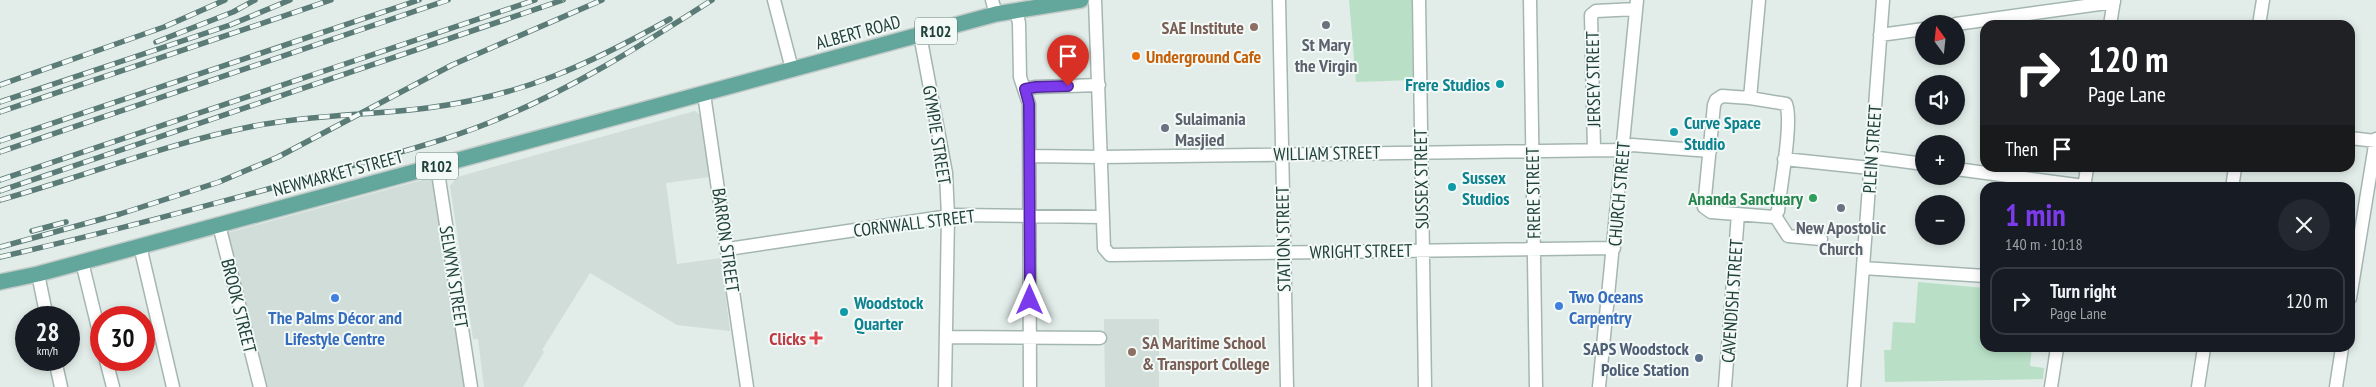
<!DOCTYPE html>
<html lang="en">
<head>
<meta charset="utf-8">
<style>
  :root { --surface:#171b24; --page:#242831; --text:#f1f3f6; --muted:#9ea1a6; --line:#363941; --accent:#7c3aed }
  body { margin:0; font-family:"PT Sans Narrow",sans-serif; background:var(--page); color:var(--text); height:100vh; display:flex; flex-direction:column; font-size:19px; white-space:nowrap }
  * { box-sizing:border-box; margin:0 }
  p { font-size:16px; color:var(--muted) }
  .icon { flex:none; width:28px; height:28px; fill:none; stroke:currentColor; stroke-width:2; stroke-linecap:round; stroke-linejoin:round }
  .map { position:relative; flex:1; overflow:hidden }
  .side { position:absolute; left:1980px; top:182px; width:375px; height:170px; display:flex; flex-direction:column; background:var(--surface); border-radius:15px; box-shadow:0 2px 8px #0003 }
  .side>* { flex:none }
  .hud { position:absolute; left:1980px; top:20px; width:375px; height:152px; border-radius:15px; box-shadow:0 2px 8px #0003; background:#202124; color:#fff; overflow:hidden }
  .needle { width:32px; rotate:345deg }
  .tools { position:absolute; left:1915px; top:15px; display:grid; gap:10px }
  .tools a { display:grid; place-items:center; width:50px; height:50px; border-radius:50%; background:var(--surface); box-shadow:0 2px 8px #0003; font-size:25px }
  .speed { position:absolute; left:15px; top:306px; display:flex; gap:10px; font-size:25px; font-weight:700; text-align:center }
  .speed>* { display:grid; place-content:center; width:65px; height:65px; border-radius:50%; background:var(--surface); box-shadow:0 2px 8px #0003; line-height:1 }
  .speed small { font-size:12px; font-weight:400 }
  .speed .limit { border:8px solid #d22; background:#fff; color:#111 }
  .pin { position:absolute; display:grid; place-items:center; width:42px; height:42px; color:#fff; margin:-51px -21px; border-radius:50% 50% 50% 0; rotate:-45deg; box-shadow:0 0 5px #0007 }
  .pin .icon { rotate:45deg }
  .me { position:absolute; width:55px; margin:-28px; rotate:0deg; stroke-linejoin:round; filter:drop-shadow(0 0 4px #0008) }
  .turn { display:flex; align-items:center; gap:18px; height:105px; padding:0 25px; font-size:22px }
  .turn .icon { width:65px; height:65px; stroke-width:2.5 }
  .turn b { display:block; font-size:35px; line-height:42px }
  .then { display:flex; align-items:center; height:48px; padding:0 25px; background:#0003; gap:10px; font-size:19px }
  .round { display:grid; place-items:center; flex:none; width:52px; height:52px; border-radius:26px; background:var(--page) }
  .summary { display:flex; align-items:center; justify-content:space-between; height:85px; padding:0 25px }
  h1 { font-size:30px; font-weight:800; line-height:38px; color:var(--accent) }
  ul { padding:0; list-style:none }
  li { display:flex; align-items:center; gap:15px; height:68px; margin:0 10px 8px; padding:0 15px; border:2px solid var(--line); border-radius:15px }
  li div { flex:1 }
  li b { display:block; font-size:19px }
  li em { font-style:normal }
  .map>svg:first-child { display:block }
  .built { fill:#d0ddd8 }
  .green { fill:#b9e0c7 }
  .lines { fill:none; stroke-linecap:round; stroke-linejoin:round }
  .minor-casing { stroke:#a4b6b1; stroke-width:15 }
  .major-casing { stroke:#c1cac8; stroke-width:18 }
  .minor { stroke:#fff; stroke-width:12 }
  .major { stroke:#63a69b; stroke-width:15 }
  .rail-casing { stroke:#5b7b76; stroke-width:5.5 }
  .rail { stroke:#f3f9f7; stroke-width:4; stroke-dasharray:11; stroke-linecap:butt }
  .route-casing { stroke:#51269a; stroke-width:12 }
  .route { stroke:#7c3aed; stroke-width:9 }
  .worship-dot { fill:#6b7280; stroke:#f3f9f7; stroke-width:2 }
  .education-dot { fill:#8d6e63; stroke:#f3f9f7; stroke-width:2 }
  .food-dot { fill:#e8710a; stroke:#f3f9f7; stroke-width:2 }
  .culture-dot { fill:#0f9aa8; stroke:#f3f9f7; stroke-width:2 }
  .leisure-dot { fill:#2e9e5b; stroke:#f3f9f7; stroke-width:2 }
  .shop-dot { fill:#3f7fe0; stroke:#f3f9f7; stroke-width:2 }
  .health-dot { fill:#e0444e; stroke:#f3f9f7; stroke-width:2 }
  .service-dot { fill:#5c6f8a; stroke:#f3f9f7; stroke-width:2 }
  .labels { text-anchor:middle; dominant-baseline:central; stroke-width:4; stroke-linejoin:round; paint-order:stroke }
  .shield { fill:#f3f9f7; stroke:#5f7873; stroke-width:1 }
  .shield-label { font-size:16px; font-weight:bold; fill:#20403a }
  .education-label { font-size:18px; font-weight:bold; fill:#785e54; stroke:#f3f9f7; text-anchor:end }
  .street-label { font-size:18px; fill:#20403a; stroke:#f3f9f7 }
  .worship-label { font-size:18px; font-weight:bold; fill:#5b616d; stroke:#f3f9f7 }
  .food-label { font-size:18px; font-weight:bold; fill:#c56008; stroke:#f3f9f7; text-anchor:start }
  .culture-label { font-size:18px; font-weight:bold; fill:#0d838f; stroke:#f3f9f7; text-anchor:start }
  .leisure-label { font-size:18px; font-weight:bold; fill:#27864d; stroke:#f3f9f7; text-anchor:end }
  .shop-label { font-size:18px; font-weight:bold; fill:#366cbe; stroke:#f3f9f7; text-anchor:start }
  .health-label { font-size:18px; font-weight:bold; fill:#be3a42; stroke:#f3f9f7; text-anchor:end }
  .service-label { font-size:18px; font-weight:bold; fill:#4e5e75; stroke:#f3f9f7; text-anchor:end }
</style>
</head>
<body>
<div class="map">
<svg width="2376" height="387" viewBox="0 0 2376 387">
  <rect width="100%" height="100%" fill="#e2ede9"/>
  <!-- built -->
  <path class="built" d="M695,111L700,115L709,177L666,183L677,264L721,258L730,331L677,325L590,273L542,350L544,352L523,387H484L478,339H473L450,186L457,177Z
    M430,178L434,179L467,387H265L227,233Z
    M1104,319H1159V387H1105Z"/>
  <!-- green -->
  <path class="green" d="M1349,0H1412L1413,80L1356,82Z
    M1918,282L1985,288V348H2032L2030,366L2044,368L2043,379L1885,382L1884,350H1891L1893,322L1915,323Z"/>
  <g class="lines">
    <!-- minor casing -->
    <g class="minor-casing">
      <path id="minor" d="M774,0L792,69
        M992,0L996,14
        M1095,0L1104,248L1110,255L1614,248
        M1279,0L1287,387
        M1419,0L1425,387
        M1530,0L1536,387
        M1016,10L1019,23L1020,77L1029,104L1030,387
        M1956,24L2114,2
        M2110,25L2114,0
        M2259,25L2263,0
        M920,35L946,173L948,216L945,387
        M1880,35L1924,29
        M1025,89L1036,87L1099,85
        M704,94L747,387
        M1722,96L1750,98L1786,104C1793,122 1780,188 1778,211L1774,217L1711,212L1704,207L1714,105L1716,100Z
        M1750,98L1759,0
        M2350,138L2376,141
        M1594,150L1591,15L1596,11L1636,9
        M1030,156L1101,157L1616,150L1632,145L1710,151
        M1871,157L1924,164
        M1784,159L1870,168
        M437,166L471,387
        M1956,169L2084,186
        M2084,188L2087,168
        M2232,188L2235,168
        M1775,216L1788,236L1821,239
        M219,225L260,387
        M140,246L173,387
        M728,249L956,215L1103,217
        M82,262L101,340
        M1863,268L1985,276
        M38,274L47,318
        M2350,298L2376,139
        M946,337L1100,338
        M55,360L61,387
        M106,360L113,387
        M1599,387L1637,0
        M1725,387L1738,214
        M1854,387L1883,0
        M2051,387L2057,348
        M2198,387L2204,348
        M2336,387L2342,348"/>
    </g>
    <!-- major casing -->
    <g class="major-casing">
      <path id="major" d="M0,282L38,274L996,14L1081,0"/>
    </g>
    <!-- minor -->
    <use href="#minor" class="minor"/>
    <!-- major -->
    <use href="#major" class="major"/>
    <!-- rail casing -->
    <g class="rail-casing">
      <path id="rail" d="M156,42L233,12L255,0
        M0,85L164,27L225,0
        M0,102L230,25L290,0
        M0,112L331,0
        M0,141L419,0
        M0,152L448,0
        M0,180L535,0
        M0,191L563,0
        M0,200C85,176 168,143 254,126C311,115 370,115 427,108C522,96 588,65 670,19
        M32,231L66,222
        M0,247L120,214L219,182L278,157L452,65L602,0
        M0,257C106,233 211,205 315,176C374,159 434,145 491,122C569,91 642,45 712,0"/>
    </g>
    <!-- rail -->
    <use href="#rail" class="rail"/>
  </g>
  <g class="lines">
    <!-- route casing -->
    <g class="route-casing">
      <path id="route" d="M1030,300L1029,104L1025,89L1036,87L1068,86"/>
    </g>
    <!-- route -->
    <use href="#route" class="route"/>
  </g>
  <!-- markers -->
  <g class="worship-dot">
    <circle cx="1326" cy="25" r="5"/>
    <circle cx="1165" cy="128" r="5"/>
    <circle cx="1841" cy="208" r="5"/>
  </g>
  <g class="education-dot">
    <circle cx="1254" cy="27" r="5"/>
    <circle cx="1132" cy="352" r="5"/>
  </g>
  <circle class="food-dot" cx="1136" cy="56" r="5"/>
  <g class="culture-dot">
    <circle cx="1500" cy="84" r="5"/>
    <circle cx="1674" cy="132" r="5"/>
    <circle cx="1452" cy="187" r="5"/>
    <circle cx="844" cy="312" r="5"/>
  </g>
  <circle class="leisure-dot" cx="1813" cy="198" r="5"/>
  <g class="shop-dot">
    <circle cx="335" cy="298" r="5"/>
    <circle cx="1559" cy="306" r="5"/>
  </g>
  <path class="health-dot" d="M813.5 330.5h5v5h5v5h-5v5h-5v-5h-5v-5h5z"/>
  <circle class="service-dot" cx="1699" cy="358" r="5"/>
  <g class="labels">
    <!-- shield labels -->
    <g class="shield">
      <rect x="915" y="17.5" width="42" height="27" rx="4"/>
      <rect x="416" y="152.5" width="42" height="27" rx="4"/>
    </g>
    <g class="shield-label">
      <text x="936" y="31">R102</text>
      <text x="437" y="166">R102</text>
    </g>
    <!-- education labels -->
    <g class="education-label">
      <text x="1244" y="27">SAE Institute</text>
      <text x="1142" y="342" text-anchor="start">SA Maritime School<tspan x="1142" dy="21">&amp; Transport College</tspan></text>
    </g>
    <!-- street labels -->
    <g class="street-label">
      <text transform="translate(858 32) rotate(-15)">ALBERT ROAD</text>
      <text transform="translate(1593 79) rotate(-91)">JERSEY STREET</text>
      <text transform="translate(937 135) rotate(81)">GYMPIE STREET</text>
      <text transform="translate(1872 149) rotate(-86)">PLEIN STREET</text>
      <text transform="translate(1327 153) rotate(-1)">WILLIAM STREET</text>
      <text transform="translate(338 173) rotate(-15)">NEWMARKET STREET</text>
      <text transform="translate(1421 179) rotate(-91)">SUSSEX STREET</text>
      <text transform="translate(1533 193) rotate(-91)">FRERE STREET</text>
      <text transform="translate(1619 194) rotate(-85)">CHURCH STREET</text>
      <text transform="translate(914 223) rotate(-7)">CORNWALL STREET</text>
      <text transform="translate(1283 239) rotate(-91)">STATION STREET</text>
      <text transform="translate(726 240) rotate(82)">BARRON STREET</text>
      <text transform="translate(1361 251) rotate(-1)">WRIGHT STREET</text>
      <text transform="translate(454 277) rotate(81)">SELWYN STREET</text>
      <text transform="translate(1732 301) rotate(-86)">CAVENDISH STREET</text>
      <text transform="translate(239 306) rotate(76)">BROOK STREET</text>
    </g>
    <!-- worship labels -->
    <g class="worship-label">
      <text x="1326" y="44">St Mary<tspan x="1326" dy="21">the Virgin</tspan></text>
      <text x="1175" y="118" text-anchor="start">Sulaimania<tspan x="1175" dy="21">Masjied</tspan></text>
      <text x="1841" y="227">New Apostolic<tspan x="1841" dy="21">Church</tspan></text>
    </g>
    <!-- food labels -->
    <g class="food-label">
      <text x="1146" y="56">Underground Cafe</text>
    </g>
    <!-- culture labels -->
    <g class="culture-label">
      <text x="1490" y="84" text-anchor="end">Frere Studios</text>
      <text x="1684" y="122">Curve Space<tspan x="1684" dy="21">Studio</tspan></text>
      <text x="1462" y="177">Sussex<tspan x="1462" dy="21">Studios</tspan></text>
      <text x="854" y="302">Woodstock<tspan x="854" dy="21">Quarter</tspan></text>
    </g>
    <!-- leisure labels -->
    <g class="leisure-label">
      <text x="1803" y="198">Ananda Sanctuary</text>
    </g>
    <!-- shop labels -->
    <g class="shop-label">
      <text x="1569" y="296">Two Oceans<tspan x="1569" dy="21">Carpentry</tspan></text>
      <text x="335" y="317" text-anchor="middle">The Palms Décor and<tspan x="335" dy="21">Lifestyle Centre</tspan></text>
    </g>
    <!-- health labels -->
    <g class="health-label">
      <text x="806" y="338">Clicks</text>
    </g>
    <!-- service labels -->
    <g class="service-label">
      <text x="1689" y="348">SAPS Woodstock<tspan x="1689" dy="21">Police Station</tspan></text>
    </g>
  </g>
</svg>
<div class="tools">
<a><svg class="needle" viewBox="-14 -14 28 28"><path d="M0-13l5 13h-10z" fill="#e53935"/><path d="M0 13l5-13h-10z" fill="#9ea1a6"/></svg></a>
<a><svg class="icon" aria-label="sound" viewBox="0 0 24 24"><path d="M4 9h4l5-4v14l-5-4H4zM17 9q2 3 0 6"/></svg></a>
<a>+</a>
<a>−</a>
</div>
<div class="speed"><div>28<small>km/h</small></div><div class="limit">30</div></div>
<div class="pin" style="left:1068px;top:86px;background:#d93025"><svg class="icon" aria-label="arrive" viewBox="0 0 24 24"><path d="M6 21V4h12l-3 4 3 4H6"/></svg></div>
<svg class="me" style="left:1030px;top:300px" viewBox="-20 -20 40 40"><path d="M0-17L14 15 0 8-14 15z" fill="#7c3aed" stroke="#fff" stroke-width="4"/></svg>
<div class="hud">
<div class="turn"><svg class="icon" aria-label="right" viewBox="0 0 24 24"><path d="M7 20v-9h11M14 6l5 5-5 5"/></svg><div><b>120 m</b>Page Lane</div></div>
<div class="then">Then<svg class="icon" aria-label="arrive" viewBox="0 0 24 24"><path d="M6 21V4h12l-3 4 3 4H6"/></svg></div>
</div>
<section class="side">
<div class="summary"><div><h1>1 min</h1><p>140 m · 10:18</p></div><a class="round"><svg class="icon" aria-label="close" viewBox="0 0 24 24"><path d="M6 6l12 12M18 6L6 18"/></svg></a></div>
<ul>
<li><svg class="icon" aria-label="right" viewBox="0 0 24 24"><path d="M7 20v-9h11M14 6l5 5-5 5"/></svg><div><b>Turn right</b><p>Page Lane</p></div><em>120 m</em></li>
</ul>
</section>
</div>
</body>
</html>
